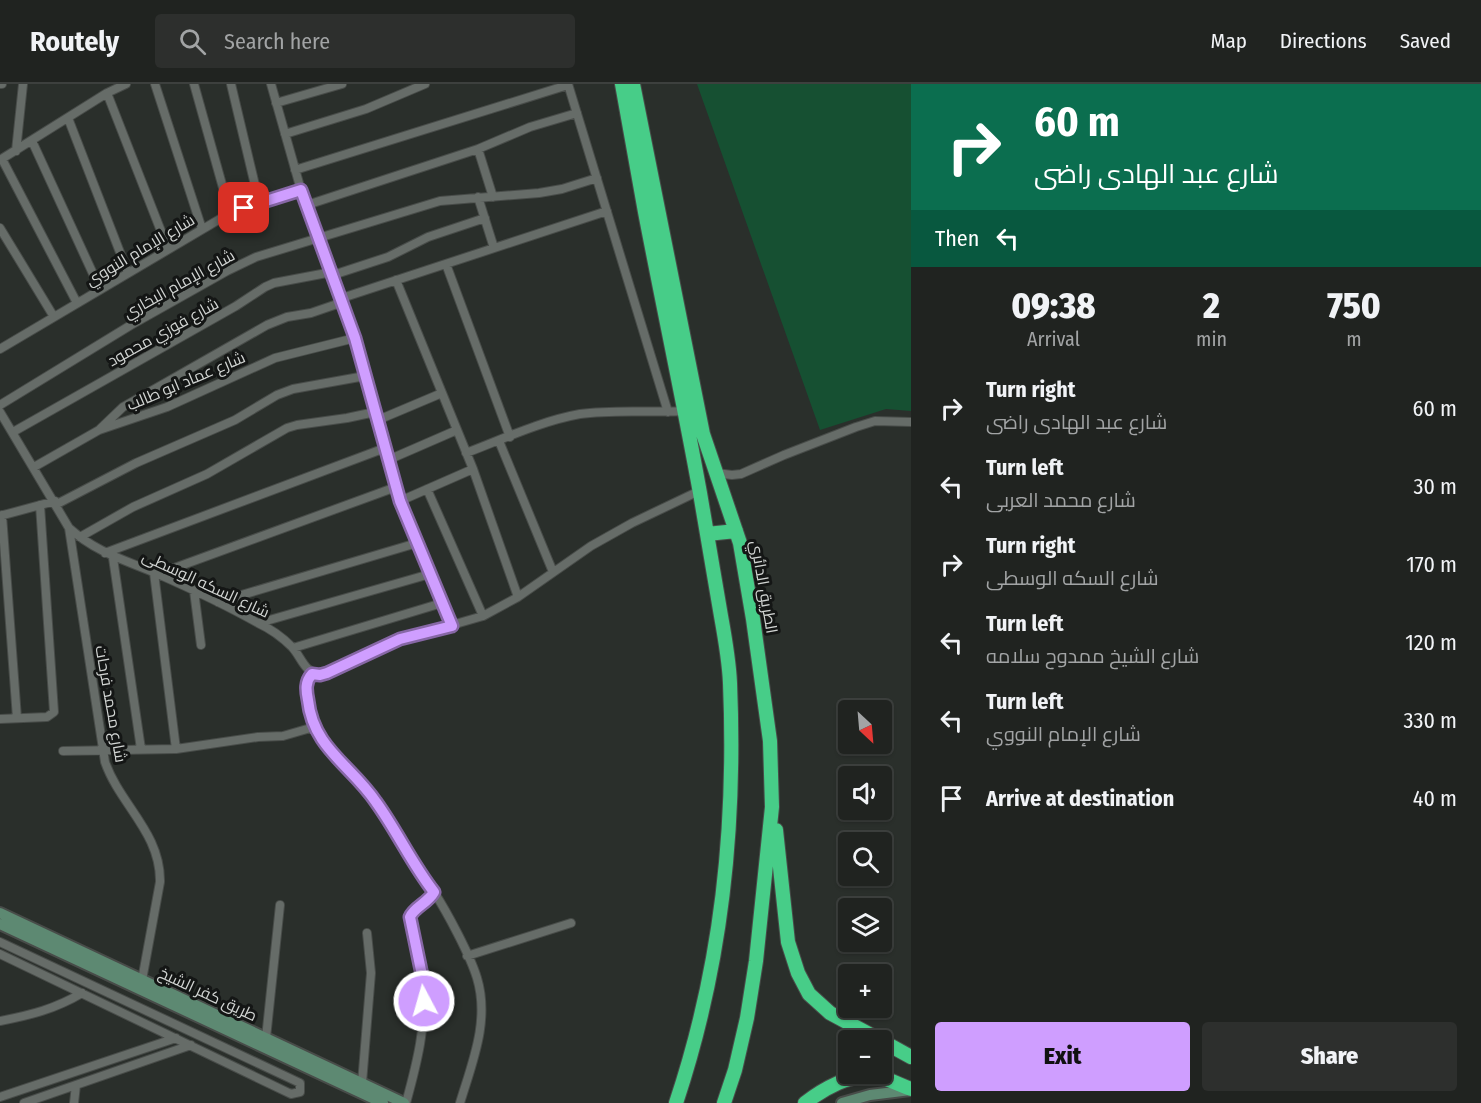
<!DOCTYPE html>
<html lang="en">
<head>
<meta charset="utf-8">
<style>
  :root { --surface:#202320; --page:#2d2f2d; --text:#f1f3f6; --muted:#a2a4a5; --line:#3d403e; --accent:#cf9eff }
  body { margin:0; font-family:"Fira Sans Condensed",Cairo,sans-serif; background:var(--page); color:var(--text); height:100vh; display:flex; flex-direction:column; font-size:22px; white-space:nowrap }
  * { box-sizing:border-box; margin:0 }
  p { font-size:20px; color:var(--muted) }
  .icon { flex:none; width:33px; height:33px; fill:none; stroke:currentColor; stroke-width:2; stroke-linecap:round; stroke-linejoin:round }
  .map { position:relative; flex:1; overflow:hidden }
  .panel { display:flex; flex-direction:column; background:var(--surface); width:570px }
  .panel>* { flex:none }
  .hud { background:#0b6e4f; color:#fff; overflow:hidden }
  .needle { width:39px; rotate:154deg }
  .buttons { position:absolute; left:838px; top:616px; display:grid; gap:12px }
  .buttons a { display:grid; place-items:center; width:54px; height:54px; border-radius:6px; background:var(--surface); box-shadow:0 2px 4px #0004,0 0 0 2px var(--line); font-size:30px }
  .pin { position:absolute; display:grid; place-items:center; width:51px; height:51px; color:#fff; margin:-26px; border-radius:12px; box-shadow:0 3px 9px #0006 }
  .me { position:absolute; width:66px; margin:-33px; rotate:354deg; stroke-linejoin:round; filter:drop-shadow(0 0 4px #0008) }
  .turn { display:flex; align-items:center; gap:21px; height:126px; padding:0 24px; font-size:27px }
  .turn .icon { width:78px; height:78px; stroke-width:2.5 }
  .turn b { display:block; font-size:42px; line-height:51px }
  .then { display:flex; align-items:center; height:57px; padding:0 24px; background:#0003; gap:12px; font-size:22px }
  .eta { display:flex; justify-content:space-evenly; align-items:center; height:102px; text-align:center }
  .eta b { font-size:36px; font-weight:800; line-height:42px }
  .primary-button { display:flex; gap:12px; margin-top:auto; padding:12px 24px }
  .primary-button a { flex:1; height:69px; border-radius:6px; background:var(--accent); color:#111; font-size:24px; font-weight:800; line-height:69px; text-align:center }
  .primary-button a+a { background:var(--page); color:var(--text) }
  ul { padding:0; list-style:none }
  li { display:flex; align-items:center; gap:18px; height:78px; padding:0 24px }
  li div { flex:1 }
  li b { display:block; font-size:22px }
  li em { font-style:normal }
  header { display:flex; align-items:center; gap:36px; box-sizing:border-box; height:84px; padding:0 30px; background:var(--surface); border-bottom:2px solid var(--line) }
  header strong { font-size:28px }
  nav { display:flex; gap:33px; margin-inline-start:auto; font-size:21px }
  .search { width:420px; height:54px; background:var(--page); display:flex; align-items:center; gap:15px; box-sizing:border-box; padding:0 21px; border-radius:6px; color:var(--muted); font-size:22px }
  main { display:flex; flex:1; min-height:0 }
  .map>svg:first-child { display:block }
  .green { fill:#165032 }
  .lines { fill:none; stroke-linecap:round; stroke-linejoin:round }
  .street-casing { stroke:#484c49; stroke-width:10 }
  .secondary-casing { stroke:#484c49; stroke-width:14 }
  .highway-casing { stroke:#484c49; stroke-width:16 }
  .street { stroke:#666c68; stroke-width:8 }
  .secondary { stroke:#5d8972; stroke-width:10 }
  .highway { stroke:#47cd88; stroke-width:14 }
  .route-casing { stroke:#8767a6; stroke-width:15 }
  .route { stroke:#cf9eff; stroke-width:10 }
  .labels { text-anchor:middle; dominant-baseline:central; stroke-width:6; stroke-linejoin:round; paint-order:stroke }
  .street-label { font-size:16px; fill:#d2d5d3; stroke:#141615 }
</style>
</head>
<body>
<header>
<strong>Routely</strong>
<div class="search"><svg class="icon" aria-label="search" viewBox="0 0 24 24"><circle cx="10" cy="10" r="6"/><path d="M15 15l6 6"/></svg>Search here</div>
<nav><a>Map</a><a>Directions</a><a>Saved</a></nav>
</header>
<main>
<div class="map">
<svg width="911" height="1019" viewBox="0 0 911 1019">
  <rect width="100%" height="100%" fill="#2a2f2b"/>
  <!-- green -->
  <path class="green" d="M697,0H911V327L886,325L820,346Z"/>
  <g class="lines">
    <!-- street casing -->
    <g class="street-casing">
      <path id="street" d="M0,0H2
        M155,0L202,145
        M194,0L230,129
        M231,0L259,118
        M271,0L301,106L355,254L400,417L452,542
        M568,0L668,328
        M107,9L168,165
        M276,19L342,0
        M68,34L128,189
        M285,50L366,25L425,0
        M32,57L100,205
        M478,65L493,113
        M16,67L23,0
        M2,75L77,219
        M0,76L107,9L126,0
        M295,86L568,1
        M478,113L494,164
        M307,121L478,65L530,43L577,29
        M0,144L54,233
        M446,180L510,353
        M333,191L388,173L428,153L485,134
        M396,196L473,385L518,513
        M342,214L607,127
        M0,265L230,129L259,118L301,106
        M0,321L131,241L227,187L256,173L440,117L539,109L562,105L597,94
        M0,328L69,444C97,469 125,476 158,490C192,505 226,521 258,539C271,545 282,553 292,563C302,574 304,588 320,591L400,556L483,532L518,513L591,462L632,439L699,407
        M378,336L442,309
        M100,345L123,323L267,241L287,233L311,229L343,218
        M13,348L236,222L265,203L274,199L332,188
        M499,357L553,488
        M466,369C503,355 541,337 580,330C615,325 651,329 686,327
        M388,376L457,346
        M34,383L99,346L167,323L275,274L355,254
        M716,389L732,391L741,390L784,371L856,343L875,337L911,338
        M427,405L483,532
        M400,417L473,385
        M57,420L136,379L235,336L277,311L293,305L365,292
        M2,431L17,634
        M0,432L55,417
        M69,444L105,678C120,721 161,749 160,798L142,896
        M80,453L133,423L207,390L287,344L297,341L347,334L375,328
        M105,469L385,364
        M113,474L141,665
        M154,489L176,665
        M158,490L396,403
        M194,507L201,561
        M218,518L417,459
        M259,539L430,490
        M293,564L442,519
        M312,590C302,603 307,628 313,642C325,669 354,689 372,712C388,732 399,757 412,779C419,789 427,798 434,808C447,828 470,871 477,894C490,937 472,979 460,1019
        M0,635L47,633L54,628L40,421
        M63,667L176,665L258,653L283,652L314,643
        M0,858L300,999V1008L291,1010L0,870
        M467,872L571,839
        M0,937C31,931 55,925 82,909
        M266,954L280,821
        M362,999L371,889L367,849
        M0,1013L176,954
        M24,1019L191,961
        M74,1019L76,1001
        M406,1019C417,979 427,940 423,898C421,877 415,855 410,833C414,823 428,819 434,808"/>
    </g>
    <!-- secondary casing -->
    <g class="secondary-casing">
      <path id="secondary" d="M0,829L404,1019
        M0,840L383,1019
        M842,1019L870,1011L911,1006"/>
    </g>
    <!-- highway casing -->
    <g class="highway-casing">
      <path id="highway" d="M622,0C630,43 637,85 645,128C663,222 683,315 700,409C707,450 714,491 721,532C725,554 729,576 730,599C736,743 722,881 676,1019
        M633,0L703,350L740,459L753,535L770,657L772,723L756,877L747,934L735,986L724,1019
        M707,450L736,447
        M776,746L788,858L798,889L809,910L830,929L882,957
        M882,957L911,973
        M805,1019C823,1005 851,989 875,992C887,994 900,1001 911,1005"/>
    </g>
    <!-- street -->
    <use href="#street" class="street"/>
    <!-- secondary -->
    <use href="#secondary" class="secondary"/>
    <!-- highway -->
    <use href="#highway" class="highway"/>
  </g>
  <g class="lines">
    <!-- route casing -->
    <g class="route-casing">
      <path id="route" d="M244,124L301,106L355,254L400,417L452,542L400,555L327,589L320,591L312,590C305,598 306,606 308,616C313,664 351,681 376,718C397,747 412,780 434,808C428,819 414,823 410,833L423,896L424,917"/>
    </g>
    <!-- route -->
    <use href="#route" class="route"/>
  </g>
  <g class="labels">
    <!-- street labels -->
    <g class="street-label">
      <text transform="translate(140 166) rotate(-31)">شارع الإمام النووي</text>
      <text transform="translate(179 200) rotate(-29)">شارع الإمام البخاري</text>
      <text transform="translate(163 248) rotate(-29)">شارع فوزي محمود</text>
      <text transform="translate(186 297) rotate(-23)">شارع عماد ابو طالب</text>
      <text transform="translate(206 500) rotate(25)">شارع السكه الوسطى</text>
      <text transform="translate(764 503) rotate(80)">الطريق الدائري</text>
      <text transform="translate(111 620) rotate(80)">شارع محمد فرحات</text>
      <text transform="translate(208 910) rotate(25)">طريق كفر الشيخ</text>
    </g>
  </g>
</svg>
<div class="buttons">
<a><svg class="needle" viewBox="-14 -14 28 28"><path d="M0-13l5 13h-10z" fill="#e53935"/><path d="M0 13l5-13h-10z" fill="#a2a4a5"/></svg></a>
<a><svg class="icon" aria-label="sound" viewBox="0 0 24 24"><path d="M4 9h4l5-4v14l-5-4H4zM17 9q2 3 0 6"/></svg></a>
<a><svg class="icon" aria-label="search" viewBox="0 0 24 24"><circle cx="10" cy="10" r="6"/><path d="M15 15l6 6"/></svg></a>
<a><svg class="icon" aria-label="layers" viewBox="0 0 24 24"><path d="M12 4l9 5-9 5-9-5zM3 14l9 5 9-5"/></svg></a>
<a>+</a>
<a>−</a>
</div>
<div class="pin" style="left:244px;top:124px;background:#d93025"><svg class="icon" aria-label="arrive" viewBox="0 0 24 24"><path d="M6 21V4h12l-3 4 3 4H6"/></svg></div>
<svg class="me" style="left:424px;top:917px" viewBox="-20 -20 40 40"><circle r="17" fill="#cf9eff" stroke="#fff" stroke-width="3"/><path d="M0-11L8 9 0 5-8 9z" fill="#fff"/></svg>
</div>
<section class="panel">
<div class="hud">
<div class="turn"><svg class="icon" aria-label="right" viewBox="0 0 24 24"><path d="M7 20v-9h11M14 6l5 5-5 5"/></svg><div><b>60 m</b>شارع عبد الهادى راضى</div></div>
<div class="then">Then<svg class="icon" aria-label="left" viewBox="0 0 24 24"><path d="M17 20v-9H6M10 6l-5 5 5 5"/></svg></div>
</div>
<div class="eta">
<div><b>09:38</b><p>Arrival</p></div>
<div><b>2</b><p>min</p></div>
<div><b>750</b><p>m</p></div>
</div>
<ul>
<li><svg class="icon" aria-label="right" viewBox="0 0 24 24"><path d="M7 20v-9h11M14 6l5 5-5 5"/></svg><div><b>Turn right</b><p>شارع عبد الهادى راضى</p></div><em>60 m</em></li>
<li><svg class="icon" aria-label="left" viewBox="0 0 24 24"><path d="M17 20v-9H6M10 6l-5 5 5 5"/></svg><div><b>Turn left</b><p>شارع محمد العربى</p></div><em>30 m</em></li>
<li><svg class="icon" aria-label="right" viewBox="0 0 24 24"><path d="M7 20v-9h11M14 6l5 5-5 5"/></svg><div><b>Turn right</b><p>شارع السكه الوسطى</p></div><em>170 m</em></li>
<li><svg class="icon" aria-label="left" viewBox="0 0 24 24"><path d="M17 20v-9H6M10 6l-5 5 5 5"/></svg><div><b>Turn left</b><p>شارع الشيخ ممدوح سلامه</p></div><em>120 m</em></li>
<li><svg class="icon" aria-label="left" viewBox="0 0 24 24"><path d="M17 20v-9H6M10 6l-5 5 5 5"/></svg><div><b>Turn left</b><p>شارع الإمام النووي</p></div><em>330 m</em></li>
<li><svg class="icon" aria-label="arrive" viewBox="0 0 24 24"><path d="M6 21V4h12l-3 4 3 4H6"/></svg><div><b>Arrive at destination</b></div><em>40 m</em></li>
</ul>
<div class="primary-button"><a>Exit</a><a>Share</a></div>
</section>
</main>
</body>
</html>
